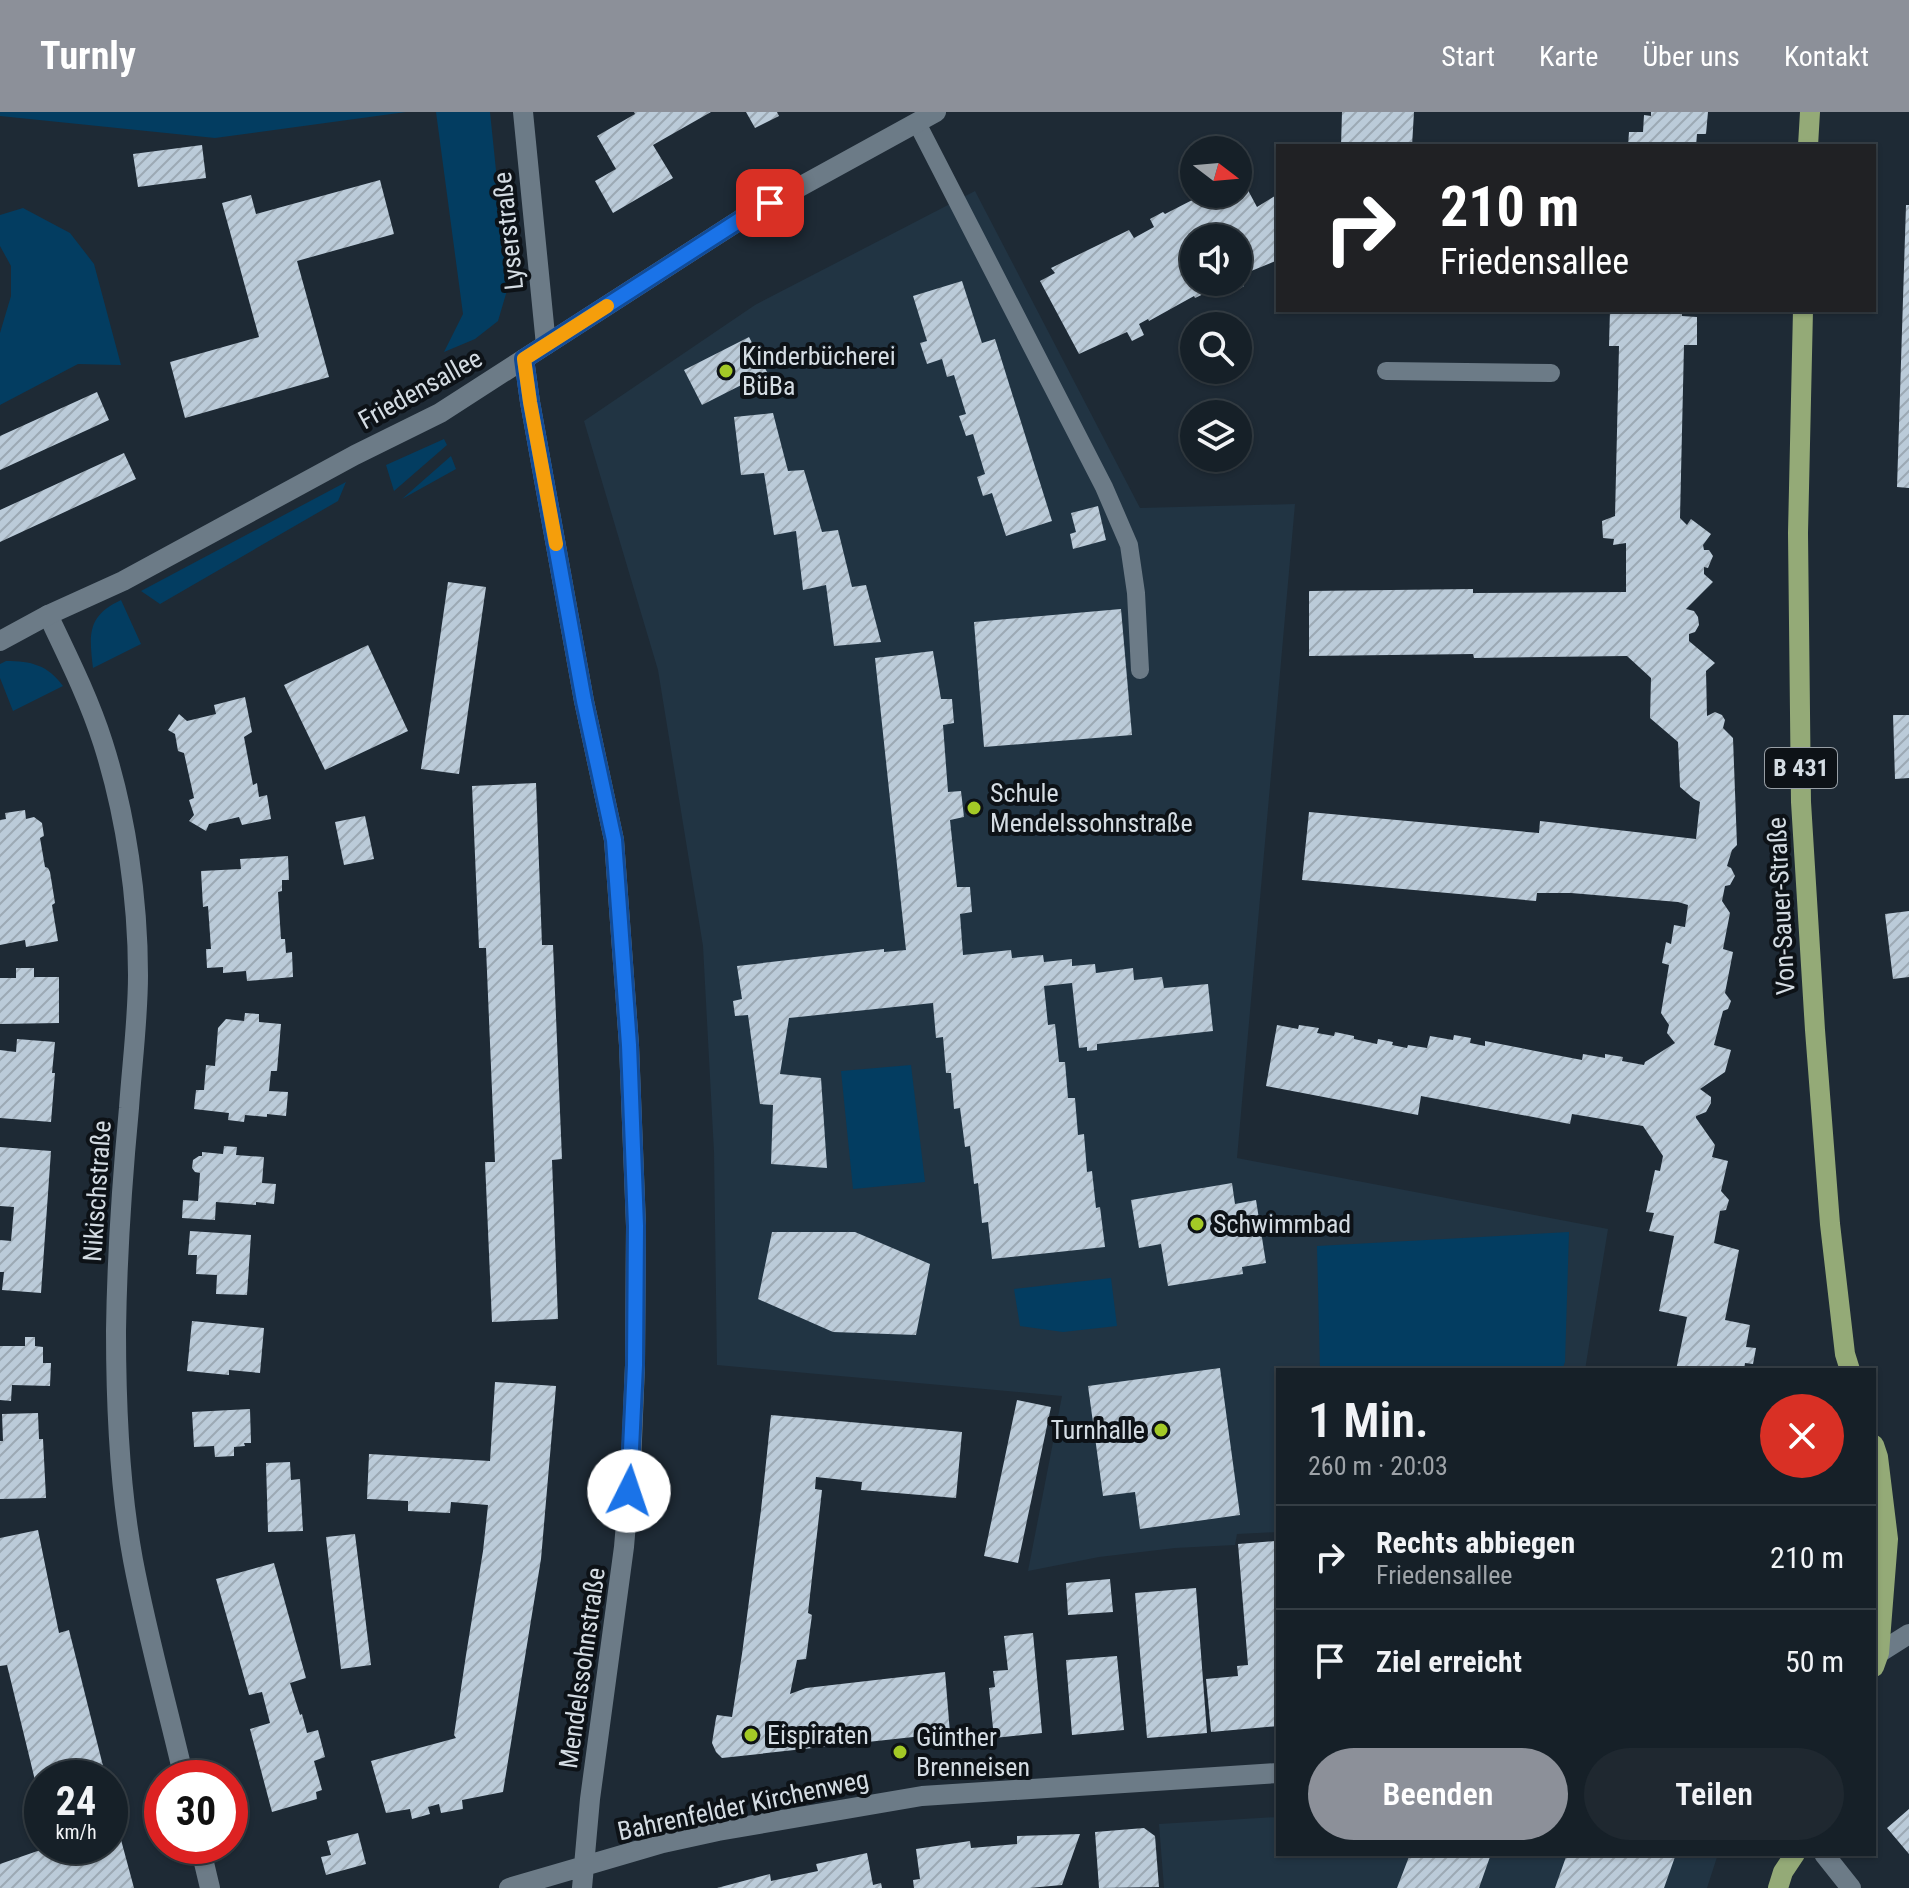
<!DOCTYPE html>
<html lang="de">
<head>
<meta charset="utf-8">
<style>
  :root { --surface:#162028; --page:#1f2830; --text:#f1f3f6; --muted:#9ea3a8; --line:#353e45; --accent:#8c9099 }
  body { margin:0; font-family:"Roboto Condensed",sans-serif; background:var(--page); color:var(--text); height:100vh; display:flex; flex-direction:column; font-size:30px; white-space:nowrap }
  * { box-sizing:border-box; margin:0 }
  p { font-size:26px; color:var(--muted) }
  .icon { flex:none; width:44px; height:44px; fill:none; stroke:currentColor; stroke-width:2; stroke-linecap:round; stroke-linejoin:round }
  .map { position:relative; flex:1; overflow:hidden }
  .panel { position:absolute; left:1276px; top:1256px; width:600px; height:488px; display:flex; flex-direction:column; background:var(--surface); border-radius:0px; box-shadow:0 2px 6px #0004,0 0 0 2px var(--line) }
  .panel>* { flex:none }
  .banner { position:absolute; left:1276px; top:32px; width:600px; height:168px; border-radius:0px; box-shadow:0 2px 6px #0004,0 0 0 2px var(--line); background:#202124; color:#fff; overflow:hidden }
  .needle { width:52px; rotate:106deg }
  .tools { position:absolute; left:1180px; top:24px; display:grid; gap:16px }
  .tools a { display:grid; place-items:center; width:72px; height:72px; border-radius:50%; background:var(--surface); box-shadow:0 2px 6px #0004,0 0 0 2px var(--line); font-size:40px }
  .speed { position:absolute; left:24px; top:1648px; display:flex; gap:16px; font-size:40px; font-weight:700; text-align:center }
  .speed>* { display:grid; place-content:center; width:104px; height:104px; border-radius:50%; background:var(--surface); box-shadow:0 2px 6px #0004,0 0 0 2px var(--line); line-height:1 }
  .speed small { font-size:20px; font-weight:400 }
  .speed .limit { border:12px solid #d22; background:#fff; color:#111 }
  .pin { position:absolute; display:grid; place-items:center; width:68px; height:68px; color:#fff; margin:-34px; border-radius:16px; box-shadow:0 4px 12px #0006 }
  .me { position:absolute; width:88px; margin:-44px; rotate:4deg; stroke-linejoin:round; filter:drop-shadow(0 0 6px #0008) }
  .turn { display:flex; align-items:center; gap:28px; height:168px; padding:0 32px; font-size:36px }
  .turn .icon { width:104px; height:104px; stroke-width:2.5 }
  .turn b { display:block; font-size:56px; line-height:68px }
  .round { display:grid; place-items:center; flex:none; width:84px; height:84px; border-radius:42px; background:var(--page) }
  .head { display:flex; align-items:center; justify-content:space-between; height:136px; padding:0 32px }
  h1 { font-size:48px; font-weight:600; line-height:60px }
  .cta { display:flex; gap:16px; margin-top:auto; padding:16px 32px }
  .cta a { flex:1; height:92px; border-radius:48px; background:var(--accent); color:#fff; font-size:32px; font-weight:600; line-height:92px; text-align:center }
  .cta a+a { background:var(--page); color:var(--text) }
  ul { padding:0; list-style:none }
  li { display:flex; align-items:center; gap:24px; height:104px; padding:0 32px; border-top:2px solid var(--line) }
  li div { flex:1 }
  li b { display:block; font-size:30px }
  li em { font-style:normal }
  header { display:flex; align-items:center; gap:48px; box-sizing:border-box; height:112px; padding:0 40px; background:var(--accent); color:#fff }
  header strong { font-size:38px }
  nav { display:flex; gap:44px; margin-inline-start:auto; font-size:28px }
  .map>svg:first-child { display:block }
  .built { fill:#213443 }
  .green { fill:#033d61 }
  .building { fill:url(#building-hatch); fill-rule:evenodd }
  .lines { fill:none; stroke-linecap:round; stroke-linejoin:round }
  .lane { stroke:#6c7b87; stroke-width:18 }
  .street { stroke:#6c7b87; stroke-width:20 }
  .secondary { stroke:#6c7b87; stroke-width:20 }
  .primary { stroke:#94aa77; stroke-width:20 }
  .route-casing { stroke:#114b97; stroke-width:20 }
  .route { stroke:#1a73e8; stroke-width:14 }
  .slow { stroke:#f59e0b; stroke-width:14 }
  .poi-dot { fill:#a3c926; stroke:#0d1217; stroke-width:3 }
  .labels { text-anchor:middle; dominant-baseline:central; stroke-width:8; stroke-linejoin:round; paint-order:stroke }
  .shield { fill:#0d1217; stroke:#989fa6; stroke-width:2 }
  .shield-label { font-size:24px; font-weight:bold; fill:#d4dce3 }
  .street-label { font-size:26px; fill:#d4dce3; stroke:#0d1217 }
  .poi-label { font-size:26px; fill:#d4dce3; stroke:#0d1217; text-anchor:start }
</style>
</head>
<body>
<header>
<strong>Turnly</strong>
<nav><a>Start</a><a>Karte</a><a>Über uns</a><a>Kontakt</a></nav>
</header>
<div class="map">
<svg width="1909" height="1776" viewBox="0 0 1909 1776">
  <defs>
    <pattern id="building-hatch" width="6" height="6" patternUnits="userSpaceOnUse" patternTransform="scale(2)"><rect width="6" height="6" fill="#bbcbd9"/><path d="M-1 1l2-2M0 6l6-6M5 7l2-2" fill="none" stroke="#9ca9b4"/></pattern>
  </defs>
  <rect width="100%" height="100%" fill="#1e2a35"/>
  <!-- built -->
  <path class="built" d="M975,79L1140,396L1295,392L1237,1046L1608,1117L1585,1258H1278V1420L1237,1422L1235,1433L1175,1436L1099,1445L1028,1459L1062,1284L717,1253L714,1040L703,834L658,558L584,309L755,193Z
    M1278,1705V1742H1718L1707,1776H1164L1159,1712Z"/>
  <!-- green -->
  <path class="green" d="M0,0H406L215,26L0,4Z
    M436,0H490L508,175L498,209L475,227L444,240L463,202Z
    M23,96L70,121L94,152L121,253L78,252L0,293V221L11,184V154L0,134V103Z
    M444,327L447,333L394,379L386,353Z
    M451,344L456,357L402,387Z
    M346,370L338,389L160,492L141,479Z
    M121,488L141,532L93,556C89,522 87,504 121,488Z
    M6,549C31,549 48,553 63,574L13,599L0,566V552Z
    M911,953L925,1070L853,1077L841,959Z
    M1569,1120L1565,1250L1562,1258H1320L1317,1134Z
    M1111,1166L1117,1214L1063,1220L1020,1214L1014,1177Z"/>
  <!-- building -->
  <path class="building" d="M634,0H711L653,33L673,66L613,101L595,69L616,57L597,24L635,2Z
    M746,0H777L779,4L755,16Z
    M1342,0H1414L1412,34H1341Z
    M1651,0H1708L1706,22H1697L1696,34H1628L1629,20H1643L1644,3L1651,4Z
    M202,33L206,66L138,75L133,42Z
    M380,68L394,122L297,149L329,265L185,306L170,250L259,225L222,91L251,83L256,102Z
    M1243,69L1257,95L1278,82V148L1239,164L1244,174L1233,181L1227,171L1195,186L1194,184L1149,209L1148,207L1139,212L1144,223L1132,229L1127,220L1079,242L1040,169L1055,161L1051,156L1129,118L1134,126L1154,115L1150,107L1163,100L1165,102L1204,82H1238V72ZM1194,126H1238V170H1194Z
    M1906,93H1909V376L1897,375Z
    M962,169L982,231L995,227L1052,409L1006,424L992,381L983,384L977,365L985,362L973,322L966,324L959,304L966,302L954,263L947,265L942,247L927,252L920,231L927,229L913,184Z
    M1610,198H1682V204L1697,205V233H1684L1680,406L1687,413L1691,407L1711,422L1703,433L1704,438H1709L1713,444L1708,456L1704,455V462L1713,470L1686,497L1694,499L1698,505L1699,513L1695,520L1689,522V529L1715,551L1706,559L1707,604L1715,600L1722,603L1725,608L1723,616L1733,626L1737,733L1732,738L1727,754L1731,756L1735,764L1730,773L1725,774L1722,789L1730,801L1723,837L1733,840L1725,881L1731,889L1728,897L1723,899L1714,933L1731,938L1725,960L1700,977L1711,985V991L1706,1000L1696,1004V1006L1715,1033L1712,1045L1728,1049L1721,1079L1729,1088L1726,1098L1720,1099L1714,1131L1739,1138L1725,1208L1750,1213L1746,1235L1756,1236L1753,1252L1745,1251L1744,1258H1676L1687,1205L1659,1199L1674,1124L1649,1119L1654,1101L1646,1100L1655,1058L1660,1059L1663,1044L1643,1014L1572,1002L1570,1012L1421,984L1418,1003L1266,974L1277,913L1298,917L1299,913L1319,916L1317,921L1334,924L1335,920L1354,924V927L1377,932L1378,927L1393,930L1392,933L1407,936L1408,933L1427,936L1430,924L1453,928L1454,923L1471,926L1470,931L1485,934V929L1582,948L1583,942L1605,946V942L1623,945L1622,949L1644,953L1645,950L1675,931L1667,921L1669,913L1661,901L1669,853L1662,851L1666,830L1671,832L1674,813L1685,815L1688,793L1678,790L1571,781H1537L1536,789L1302,768L1309,700L1539,721L1540,709L1696,727L1700,690L1694,687L1680,675L1678,630L1650,606L1651,566L1627,544L1474,546L1473,542L1309,544V479L1473,477V481L1626,480V431L1613,433L1614,427L1603,426L1602,409L1615,404L1619,234H1609Z
    M749,225L767,260L702,293L684,258Z
    M97,280L109,308L0,358V324Z
    M773,301L788,359L804,358L822,420L838,418L852,475L866,473L881,530L834,534L826,473L803,478L796,419L774,423L764,361L741,363L734,305Z
    M124,341L136,367L0,430V398Z
    M1098,394L1106,428L1073,437L1070,422L1076,420L1071,401Z
    M448,470L486,475L459,662L421,657Z
    M1121,497L1132,623L984,635L974,510Z
    M368,533L408,619L325,658L284,573Z
    M933,539L941,587H952L954,611L943,613L948,680L961,679L964,705L950,708L957,775H970L972,800L960,802L963,843L1011,838L1012,846L1043,843L1044,850L1072,847V854L1095,852L1096,861L1133,856L1134,868L1162,865L1164,876L1208,872L1213,919L1097,932V938L1087,939V935L1079,936L1072,871L1044,874L1048,913L1055,912L1059,950H1065L1068,986H1075L1078,1023L1084,1022L1087,1060L1092,1059L1096,1096L1100,1095L1105,1135L992,1147L988,1110L982,1111L978,1071L974,1072L970,1034L965,1035L960,996L954,997L951,961H946L943,925L936,926L933,891L789,906L780,962L821,966L827,1056L771,1052L773,993L760,992L748,903L735,904L733,889L742,887L737,854L884,837V840L906,838L875,546Z
    M245,585L252,620L244,625L253,673L257,671L259,685L267,683L271,707L242,713L239,705L209,712L206,719L189,709L194,703L189,688L194,686L184,641L178,639L175,622L168,618L179,602L187,609L216,602L214,593Z
    M1893,603H1909V666L1895,667Z
    M536,671L542,833H553L559,976L562,1047L552,1048L558,1207L492,1210L485,1050H495L486,836H479L472,674Z
    M25,698L26,707L34,705L42,711L44,724L40,726L45,755L48,756L50,760L55,791L52,793L58,829L26,835L25,828L0,833V708L6,707L5,701Z
    M365,704L374,747L344,753L335,710Z
    M288,744L289,768H282V779L278,780L281,827H285L286,841L292,840L293,865L247,869L246,859L223,861V855L207,856L206,837H211L208,794L203,795L201,759L241,757L240,747Z
    M1909,799V865L1893,867L1885,802Z
    M16,856H34V865H59V911L0,912V866H16Z
    M245,901L259,902V910L281,912L277,959H271L269,979L288,980L286,1004L267,1002V1005L245,1003L244,1010L228,1008L229,1001L194,997L196,978H204L206,953L215,954L218,916L226,907L244,909Z
    M17,927L55,930L52,961H55L51,1010L0,1006V938L16,940Z
    M224,1034L237,1035L236,1043L264,1045L262,1071L276,1072L274,1092L256,1090V1093L216,1090L215,1108L182,1106L183,1088L198,1089L200,1061L195,1060L192,1056L193,1048L199,1044H202V1040L223,1042Z
    M0,1035L51,1039L41,1181L2,1178L4,1160H0V1128L11,1129L14,1095L0,1094Z
    M1232,1071L1235,1092L1256,1088L1266,1151L1242,1155L1243,1162L1168,1174L1161,1132L1139,1136L1131,1088Z
    M190,1119L251,1123L247,1183L216,1182L217,1163L196,1162L197,1143H188Z
    M772,1120H855L930,1152L916,1223L833,1220L758,1187Z
    M192,1209L264,1216L260,1261L229,1258V1263L187,1259Z
    M25,1225H35V1234L43,1235V1251H51L50,1274L12,1273L11,1289L0,1288V1234H25Z
    M1220,1256L1240,1403L1140,1417L1135,1380L1103,1384L1088,1274Z
    M495,1270L556,1274L541,1447L503,1680L462,1688L463,1697L441,1701L439,1692L428,1695L430,1702L412,1707L410,1697L386,1701L371,1649L456,1626L454,1623L466,1543L483,1439L488,1393L451,1390L450,1401L408,1399V1389L367,1387L369,1342L490,1349Z
    M1017,1288L1051,1295L1018,1451L984,1444Z
    M250,1297L251,1331H244L245,1334L234,1335V1344L215,1345L214,1334L194,1335L192,1300Z
    M38,1301L39,1327H43L46,1386L0,1387V1329H3L2,1302Z
    M771,1303L962,1320L956,1386L861,1378L862,1370L816,1365L815,1377L822,1378L808,1501L812,1503L806,1547L797,1548L790,1582L806,1576L945,1560L950,1621L722,1646L716,1640L712,1631L716,1606L717,1603L732,1605L742,1542L761,1398Z
    M290,1350L291,1368L300,1367L303,1419L268,1420L266,1351Z
    M38,1418L59,1521L69,1518L106,1666H42L41,1693L7,1553L0,1554V1426Z
    M355,1422L371,1553L341,1557L326,1425Z
    M1275,1429L1278,1469V1614L1211,1620L1206,1567L1238,1564L1237,1554L1248,1553L1238,1432Z
    M274,1451L306,1566L290,1571L300,1603L302,1602L307,1621L318,1618L325,1645L314,1649L322,1678L316,1680L317,1687L272,1700L250,1617L270,1611L262,1580L249,1583L216,1467Z
    M1110,1467L1113,1500L1068,1503L1066,1471Z
    M1196,1476L1207,1621L1147,1626L1135,1481Z
    M1033,1521L1042,1621L994,1626L989,1576L995,1575L993,1559L1008,1558L1004,1524Z
    M1117,1544L1124,1618L1072,1623L1066,1548Z
    M110,1687L134,1776H0V1752L52,1734H110Z
    M1909,1697V1742L1887,1716Z
    M1144,1716L1155,1724L1159,1775L1099,1776L1095,1720Z
    M358,1721L366,1752L326,1763L321,1745L331,1743L327,1729Z
    M1080,1722L1062,1773L1029,1776H914L913,1768L920,1767L916,1737L970,1729L971,1736L1017,1732V1724Z
    M867,1741L873,1773L881,1771L882,1776H717L770,1762L771,1769L818,1759L816,1752Z
    M1410,1742H1491L1479,1776H1397Z
    M1567,1742H1676L1664,1776H1555Z"/>
  <g class="lines">
    <!-- lane -->
    <path class="lane" d="M917,11L1104,375L1129,433L1136,481L1140,558
      M1386,259L1551,261"/>
    <!-- street -->
    <path class="street" d="M523,0L546,233
      M524,247L530,290L584,589L614,728L629,933L636,1114L635,1253L631,1352L624,1435L590,1687L582,1776
      M48,503C68,545 89,587 103,631C126,703 138,787 138,863C138,907 132,952 129,996C122,1070 117,1144 116,1219C116,1295 119,1373 133,1448C147,1522 167,1593 184,1666
      M1874,1544L1909,1522
      M200,1734L210,1776
      M1824,1742L1851,1776
      M509,1776L663,1731L718,1719L922,1684L1278,1661"/>
    <!-- secondary -->
    <path class="secondary" d="M0,529L48,503L123,469L355,343L440,301L743,106L936,0"/>
    <!-- primary -->
    <path class="primary" d="M1808,34L1810,0
      M1803,198L1798,421L1801,690L1815,918L1830,1112L1845,1242L1850,1258
      M1874,1333L1878,1345L1888,1427L1879,1541L1874,1555
      M1778,1776L1783,1760L1795,1742"/>
  </g>
  <g class="lines">
    <!-- route casing -->
    <g class="route-casing">
      <path id="route" d="M629,1379L635,1253L636,1114L629,933L614,728L584,589L530,290L524,247L743,106L770,91"/>
    </g>
    <!-- route -->
    <use href="#route" class="route"/>
    <!-- slow -->
    <path class="slow" d="M556,432L530,290L524,247L607,194"/>
  </g>
  <!-- markers -->
  <g class="poi-dot">
    <circle cx="726" cy="259" r="8"/>
    <circle cx="974" cy="696" r="8"/>
    <circle cx="1197" cy="1112" r="8"/>
    <circle cx="1161" cy="1318" r="8"/>
    <circle cx="751" cy="1623" r="8"/>
    <circle cx="900" cy="1640" r="8"/>
  </g>
  <g class="labels">
    <!-- shield labels -->
    <rect class="shield" x="1765" y="636" width="72" height="40" rx="6"/>
    <g class="shield-label">
      <text x="1801" y="656">B 431</text>
    </g>
    <!-- street labels -->
    <g class="street-label">
      <text transform="translate(508 119) rotate(-96)">Lyserstraße</text>
      <text transform="translate(420 277) rotate(-29)">Friedensallee</text>
      <text transform="translate(1781 794) rotate(-93)">Von-Sauer-Straße</text>
      <text transform="translate(97 1079) rotate(-86)">Nikischstraße</text>
      <text transform="translate(582 1556) rotate(-82)">Mendelssohnstraße</text>
      <text transform="translate(743 1693) rotate(-12)">Bahrenfelder Kirchenweg</text>
    </g>
    <!-- poi labels -->
    <g class="poi-label">
      <text x="742" y="244">Kinderbücherei<tspan x="742" dy="30">BüBa</tspan></text>
      <text x="990" y="681">Schule<tspan x="990" dy="30">Mendelssohnstraße</tspan></text>
      <text x="1213" y="1112">Schwimmbad</text>
      <text x="1145" y="1318" text-anchor="end">Turnhalle</text>
      <text x="767" y="1623">Eispiraten</text>
      <text x="916" y="1625">Günther<tspan x="916" dy="30">Brenneisen</tspan></text>
    </g>
  </g>
</svg>
<div class="tools">
<a><svg class="needle" viewBox="-14 -14 28 28"><path d="M0-13l5 13h-10z" fill="#e53935"/><path d="M0 13l5-13h-10z" fill="#9ea3a8"/></svg></a>
<a><svg class="icon" aria-label="sound" viewBox="0 0 24 24"><path d="M4 9h4l5-4v14l-5-4H4zM17 9q2 3 0 6"/></svg></a>
<a><svg class="icon" aria-label="search" viewBox="0 0 24 24"><circle cx="10" cy="10" r="6"/><path d="M15 15l6 6"/></svg></a>
<a><svg class="icon" aria-label="layers" viewBox="0 0 24 24"><path d="M12 4l9 5-9 5-9-5zM3 14l9 5 9-5"/></svg></a>
</div>
<div class="speed"><div>24<small>km/h</small></div><div class="limit">30</div></div>
<div class="pin" style="left:770px;top:91px;background:#d93025"><svg class="icon" aria-label="arrive" viewBox="0 0 24 24"><path d="M6 21V4h12l-3 4 3 4H6"/></svg></div>
<svg class="me" style="left:629px;top:1379px" viewBox="-20 -20 40 40"><circle r="19" fill="#fff"/><path d="M0-13L10 11 0 6-10 11z" fill="#1a73e8"/></svg>
<div class="banner">
<div class="turn"><svg class="icon" aria-label="right" viewBox="0 0 24 24"><path d="M7 20v-9h11M14 6l5 5-5 5"/></svg><div><b>210 m</b>Friedensallee</div></div>
</div>
<section class="panel">
<div class="head"><div><h1>1 Min.</h1><p>260 m · 20:03</p></div><a class="round" style="background:#d93025;color:#fff"><svg class="icon" aria-label="close" viewBox="0 0 24 24"><path d="M6 6l12 12M18 6L6 18"/></svg></a></div>
<ul>
<li><svg class="icon" aria-label="right" viewBox="0 0 24 24"><path d="M7 20v-9h11M14 6l5 5-5 5"/></svg><div><b>Rechts abbiegen</b><p>Friedensallee</p></div><em>210 m</em></li>
<li><svg class="icon" aria-label="arrive" viewBox="0 0 24 24"><path d="M6 21V4h12l-3 4 3 4H6"/></svg><div><b>Ziel erreicht</b></div><em>50 m</em></li>
</ul>
<div class="cta"><a>Beenden</a><a>Teilen</a></div>
</section>
</div>
</body>
</html>
